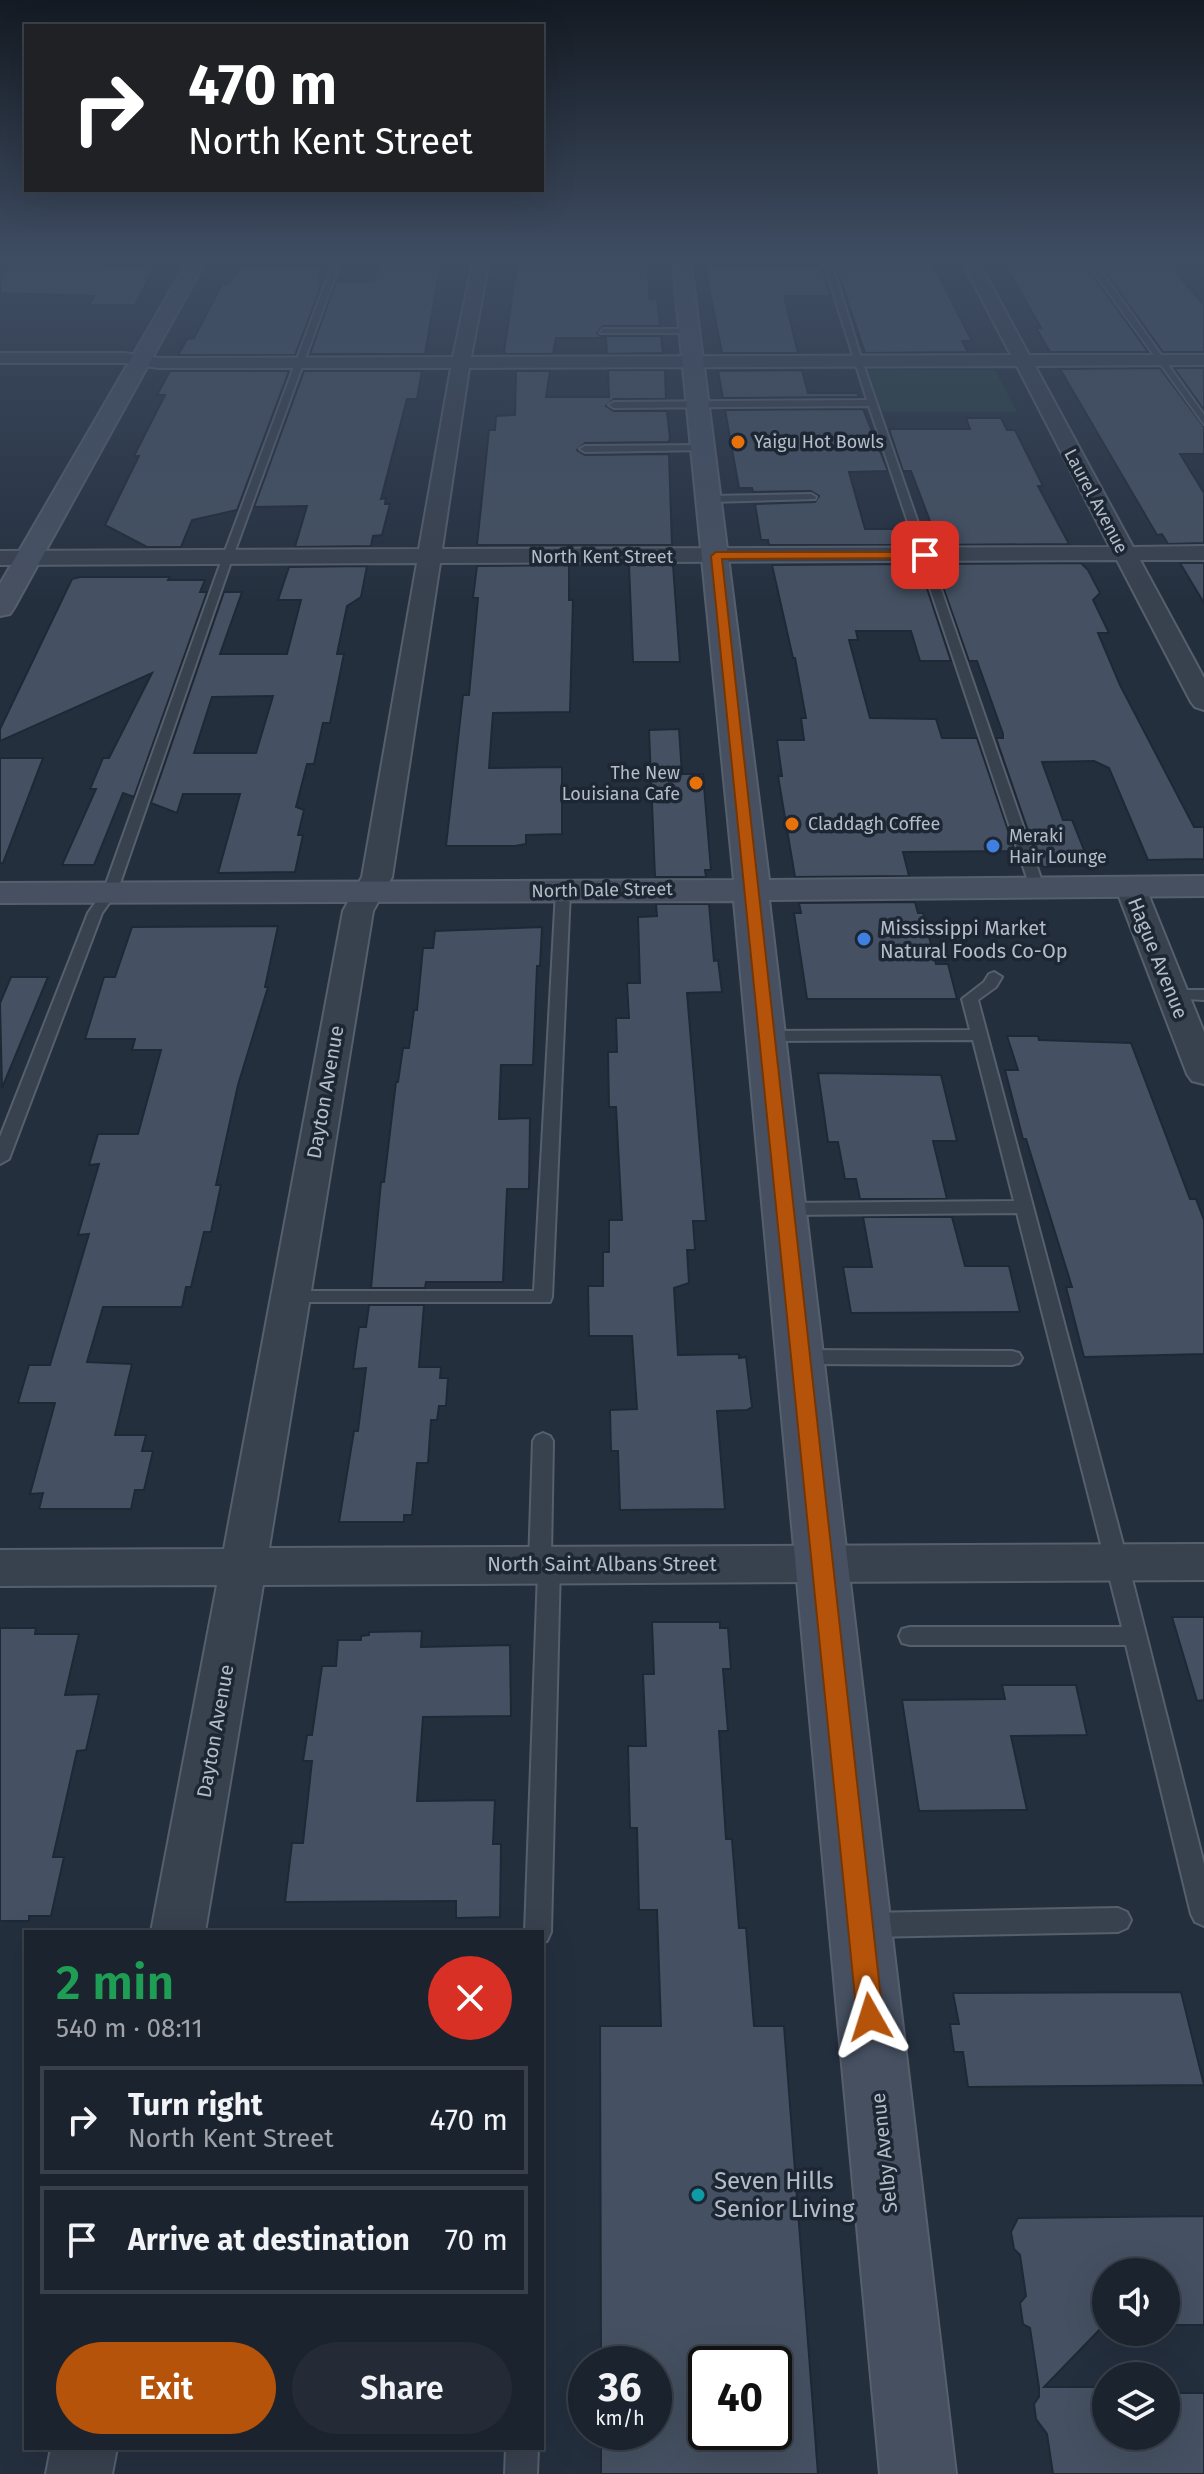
<!DOCTYPE html>
<html lang="en">
<head>
<meta charset="utf-8">
<style>
  :root { --surface:#1b232e; --page:#242b36; --text:#f1f3f6; --muted:#a0a4aa; --line:#39404a; --accent:#b45309 }
  body { margin:0; font-family:"Fira Sans",sans-serif; background:var(--page); color:var(--text); height:100vh; display:flex; flex-direction:column; font-size:30px; white-space:nowrap }
  * { box-sizing:border-box; margin:0 }
  p { font-size:26px; color:var(--muted) }
  .icon { flex:none; width:44px; height:44px; fill:none; stroke:currentColor; stroke-width:2; stroke-linecap:round; stroke-linejoin:round }
  .map { position:relative; flex:1; overflow:hidden }
  .sheet { position:absolute; left:24px; top:1930px; width:520px; height:520px; display:flex; flex-direction:column; background:var(--surface); border-radius:0px; box-shadow:0 8px 32px #0002,0 0 0 2px var(--line) }
  .sheet>* { flex:none }
  .guide { position:absolute; left:24px; top:24px; width:520px; height:168px; border-radius:0px; box-shadow:0 8px 32px #0002,0 0 0 2px var(--line); background:#202124; color:#fff; overflow:hidden }
  .tools { position:absolute; left:1092px; top:2258px; display:grid; gap:16px }
  .tools a { display:grid; place-items:center; width:88px; height:88px; border-radius:50%; background:var(--surface); box-shadow:0 8px 32px #0002,0 0 0 2px var(--line); font-size:40px }
  .speed { position:absolute; left:568px; top:2346px; display:flex; gap:16px; font-size:40px; font-weight:700; text-align:center }
  .speed>* { display:grid; place-content:center; width:104px; height:104px; border-radius:50%; background:var(--surface); box-shadow:0 8px 32px #0002,0 0 0 2px var(--line); line-height:1 }
  .speed small { font-size:20px; font-weight:400 }
  .speed .limit { border:4px solid #111; border-radius:12px; background:#fff; color:#111 }
  .pin { position:absolute; display:grid; place-items:center; width:68px; height:68px; color:#fff; margin:-34px; border-radius:16px; box-shadow:0 4px 12px #0006 }
  .me { position:absolute; width:88px; margin:-44px; rotate:354deg; stroke-linejoin:round; filter:drop-shadow(0 0 6px #0008) }
  .turn { display:flex; align-items:center; gap:28px; height:168px; padding:0 32px; font-size:36px }
  .turn .icon { width:104px; height:104px; stroke-width:2.5 }
  .turn b { display:block; font-size:56px; line-height:68px }
  .round { display:grid; place-items:center; flex:none; width:84px; height:84px; border-radius:42px; background:var(--page) }
  .headline { display:flex; align-items:center; justify-content:space-between; height:136px; padding:0 32px }
  h1 { font-size:48px; font-weight:600; line-height:60px; color:#1e9e55 }
  .button { display:flex; gap:16px; margin-top:auto; padding:16px 32px }
  .button a { flex:1; height:92px; border-radius:48px; background:var(--accent); color:#fff; font-size:32px; font-weight:600; line-height:92px; text-align:center }
  .button a+a { background:var(--page); color:var(--text) }
  ul { padding:0; list-style:none }
  li { display:flex; align-items:center; gap:24px; height:108px; margin:0 16px 12px; padding:0 16px; border:4px solid var(--line); border-radius:0px }
  li div { flex:1 }
  li b { display:block; font-size:30px }
  li em { font-style:normal }
  .map>svg:first-child { display:block }
  .green { fill:#263c3f }
  .building { fill:#455162; stroke:#1f2835; stroke-width:2; fill-rule:evenodd }
  .lines { fill:none; stroke-linecap:round; stroke-linejoin:round }
  .lane-casing { stroke:#565f6c; stroke-width:4 }
  .street-casing { stroke:#565f6c; stroke-width:4 }
  .secondary-casing { stroke:#565f6c; stroke-width:4 }
  .lane { fill:#38414e; fill-rule:evenodd }
  .street { fill:#38414e; fill-rule:evenodd }
  .secondary { fill:#465061; fill-rule:evenodd }
  .route { fill:#b45309; stroke:#753606; stroke-width:2 }
  .food-dot { fill:#e8710a; stroke:#1d2633; stroke-width:3 }
  .shop-dot { fill:#3f7fe0; stroke:#1d2633; stroke-width:3 }
  .culture-dot { fill:#0f9aa8; stroke:#1d2633; stroke-width:3 }
  .labels { text-anchor:middle; dominant-baseline:central; stroke-width:7; stroke-linejoin:round; paint-order:stroke }
  .far-poi-label { font-size:18px; fill:#b4bcc9; stroke:#1d2633; text-anchor:start }
  .far-street-label { font-size:18px; fill:#b4bcc9; stroke:#1d2633 }
  .poi-label { font-size:20px; fill:#b4bcc9; stroke:#1d2633; text-anchor:start }
  .street-label { font-size:20px; fill:#b4bcc9; stroke:#1d2633 }
  .near-poi-label { font-size:24px; fill:#b4bcc9; stroke:#1d2633; text-anchor:start }
</style>
</head>
<body>
<div class="map">
<svg width="1204" height="2474" viewBox="0 0 1204 2474">
  <rect width="100%" height="100%" fill="#242f3e"/>
  <!-- green -->
  <path class="green" d="M866,370H995L1017,412H881Z"/>
  <!-- building -->
  <path class="building" d="M381,257H423L422,262L440,267L425,354H310L336,281H374Z
    M647,257L650,299H657L660,326H603L597,333L600,336H661L663,353L607,354L606,338H556L553,354H506L504,351L518,259Z
    M898,257H929L972,341H962L968,352L865,353L836,267H840L839,264L902,263Z
    M1080,258L1081,259L1148,352H1050L1036,328H1041L1002,259Z
    M1095,258H1163L1204,305V352H1163Z
    M11,263H102L99,266H155L135,305H89L95,296L0,293V277Z
    M240,266H322L319,281H323L295,355H178L187,339L194,338L222,284H229Z
    M705,267H822L831,296H784L798,353H722Z
    M1160,368L1204,427V454H1180L1204,493V543L1168,544L1162,534L1157,535L1060,369Z
    M1174,368H1204V410Z
    M608,370H665L666,399H614L606,406L614,411H667L670,439L668,442L585,443L577,450L585,455L669,454L672,545H477L489,430H495L496,416L515,415L516,371H550L546,397H609Z
    M802,370L808,393H857L859,397L723,398L718,371Z
    M170,371H289L237,510L192,520L181,547H147L105,525L139,456H134L165,395H157Z
    M304,371H422L417,399H407L381,499L386,498L385,504H390L382,535L373,536L371,546L295,547L307,506L254,507Z
    M863,409L888,471L849,472L865,529H907L912,545H769L768,540H761L755,504L815,502L819,496L811,491L753,492L752,488H739L725,410Z
    M966,418H1001L1007,430H1015L1043,486H1038L1069,544L929,545L923,529H933L911,471H903L889,429H970Z
    M1081,563L1088,570L1100,593L1093,600L1109,633H1098L1120,685L1194,827H1204V859L1148,860L1109,768L1094,761L1042,762L1063,820H1072L1090,865L1043,867L1038,851H1035L996,738H1003V734L977,661H969L935,564Z
    M1180,563H1204V603Z
    M919,564L951,661H920L911,631H856L858,640H849L870,718L936,719L942,738H977L1015,851L903,852L909,876L795,877L778,776H782L777,740H804L801,718H806L795,658H793L772,565Z
    M569,565V600H573L570,712L493,713L489,768L562,767V834L526,835V844L515,846H446L463,695H469L478,598H473L477,566Z
    M629,565H673L680,662H633Z
    M367,566L361,597L347,606L337,654H344L330,723H323L314,764H307L296,807L304,810L298,835H303L295,872L218,873L240,794H183L177,813L151,803L224,592H242L220,654H287L301,600H278L289,567ZM273,696L256,753H194L212,697Z
    M80,577H170L168,580H205L200,592H207L134,797L123,793L94,865H62L96,789H90L103,758H109L152,673L0,741V729L72,579Z
    M679,729L682,774H703L711,870H705L706,877H655L649,730Z
    M0,758H43L3,863H0Z
    M915,902L918,913H923L936,964H948L957,999H807L794,913H801L799,903Z
    M656,904H709L714,961L718,960L722,992L687,993L706,1221H693L695,1250H687L689,1283L674,1288L678,1355L739,1354V1358L746,1357L752,1407L747,1410L717,1411L725,1509L620,1510L618,1451H611L610,1410L637,1409L632,1336H589L588,1286H603V1252H609V1220H622L616,1107H609L608,1052H617L616,1018H629L627,983H640L638,917L657,916Z
    M278,926L265,987H268L238,1085L216,1185H221L211,1232H204L191,1287H186L182,1307H103L87,1362L132,1364L115,1435H146L142,1451H153L144,1490H135L131,1509H39L43,1493L30,1494L55,1403H18L29,1365H50L89,1234L78,1235L99,1164L89,1165L98,1134H138L161,1050H132L135,1039H85L104,977H115L132,927Z
    M542,927L540,966H537L533,1065H501L499,1119L530,1118L529,1189H507L503,1282H426L425,1288H371L381,1182H384L396,1082H398L403,1048H409L414,1010H417L423,948H433L435,931Z
    M11,977H48L2,1088L0,1003Z
    M1007,1036H1038L1039,1040L1131,1043L1190,1199H1196L1204,1220V1354L1084,1357L1066,1287H1072L1026,1139H1023L1005,1070H1018Z
    M818,1073L941,1075L957,1141H933L947,1199H860L856,1179H845L838,1142H828Z
    M863,1217H952L965,1266H1009L1020,1312L851,1313L843,1267H872Z
    M369,1305H424L419,1367H441L440,1378H448L446,1406H439L437,1420H431L428,1463H417L412,1515H404V1522H339L354,1431H358L366,1368L353,1369L359,1327H366Z
    M1172,1617H1204V1700L1197,1701Z
    M652,1622H720V1628H728L731,1669H723L728,1731H719L726,1839H732L739,1928H746L754,2026H784L818,2474H601V2432H654V2364H601L600,2026H661L657,1910H639L637,1828H630L628,1746H646L643,1674H654ZM706,2364H774V2432H706Z
    M0,1628H36L35,1634H79L65,1695L99,1694L86,1750L77,1751L53,1857H64L51,1916H29V1921H0Z
    M422,1631L421,1647L510,1645L511,1716L423,1717L417,1801L495,1800L493,1844H501L500,1917L456,1918V1901L285,1902L292,1843H303L312,1761H303L307,1735H312L322,1666H336L338,1640H361V1636L369,1635V1632Z
    M1002,1685H1076L1087,1735L1011,1736L1027,1810L919,1811L902,1700L1005,1699Z
    M1181,1992L1204,2085L968,2087L963,2052H954L950,2024H959L953,1993Z
    M1204,2216V2325H1166V2272H1106V2323L1044,2387H1106V2436H1166V2393H1204V2474H1053L1047,2434L1036,2419L1034,2404L1039,2397V2387L1030,2328L1023,2324L1020,2303L1026,2296L1020,2255L1014,2249L1011,2232L1018,2218Z"/>
  <g class="lines">
    <!-- lane casing -->
    <g class="lane-casing">
      <path id="lane" d="M342,257L232,559L117,892L102,913L9,1159L0,1164V1137L88,913L103,892L222,559L334,260L222,258Z
        M822,257H830L862,361L1044,887L1042,890L1037,891L1030,887L869,406L614,408L609,405L614,402L867,400Z
        M1083,257H1091L1204,415V424Z
        M603,329H690L694,331L690,333H600Z
        M704,445L707,446V450L585,452L580,449L585,446Z
        M811,494L816,497L815,499L710,502L705,499L710,496Z
        M563,887L570,891L552,1297L550,1302H281L279,1297L281,1292L288,1291H534L556,891Z
        M994,972L1002,977L996,987L978,1000L1128,1563L1204,1864V1926L1195,1922L1191,1914L1126,1645H910L902,1643L899,1636L902,1629L910,1627H1122L1017,1213L784,1215L775,1209L784,1203L1014,1201L973,1040L766,1041L758,1036L766,1031L970,1030L962,999L984,982L989,974Z
        M1173,990H1204V1000L1168,998L1165,995L1168,992Z
        M800,1350L1012,1351L1019,1353L1022,1358L1019,1363L1012,1365L800,1364L793,1362L790,1357L793,1352Z
        M543,1433L550,1436L553,1441L551,1556L557,1558L560,1564L551,1932L547,1941L542,1942V1932H525L538,1572L532,1570L529,1564L533,1441L536,1436Z
        M1118,1908L1127,1912L1131,1920L1127,1928L1118,1932L867,1937L858,1933L854,1925L858,1917L867,1913Z
        M506,2448H538L537,2474H505Z"/>
    </g>
    <!-- street casing -->
    <g class="street-casing">
      <path id="street" d="M474,257H490L471,357L1011,355L960,257H976L1029,355H1204V365L1035,366L1133,547L1204,546V560H1140L1204,678V710L1195,707L1191,702L1117,560L440,563L392,877L373,911L269,1548L1204,1544V1580L263,1585L205,1932H151L217,1585L0,1586V1550L224,1549L343,911L362,877L417,563L0,565V551L419,549L451,368H159L124,363H0V353H124L159,358L453,357ZM1017,366L1110,547L442,549L469,368Z
        M1130,877L1141,880L1145,886L1204,1032V1084L1192,1081L1187,1074L1115,886L1119,880Z
        M51,2448H117L112,2474H46Z"/>
    </g>
    <!-- secondary casing -->
    <g class="secondary-casing">
      <path id="secondary" d="M190,257H208L14,608L10,614L0,616V584Z
        M672,257H690L769,880L1204,876V896L769,900L956,2474H880L734,901L0,903V883L734,880Z"/>
    </g>
    <!-- lane -->
    <use href="#lane" class="lane"/>
    <!-- street -->
    <use href="#street" class="street"/>
    <!-- secondary -->
    <use href="#secondary" class="secondary"/>
  </g>
  <!-- sky -->
  <linearGradient id="sky" x2="0" y2="1"><stop stop-color="#141a22"/><stop offset="0.43" stop-color="#3f4d63"/><stop offset="1" stop-color="#3f4d63" stop-opacity="0"/></linearGradient>
  <rect width="1204" height="604" fill="url(#sky)"/>
  <!-- route -->
  <path class="route" d="M716,552H925L931,555L925,558L722,559L883,2017L879,2026L870,2030L861,2026L857,2017L711,556Z"/>
  <!-- markers -->
  <g class="food-dot">
    <circle cx="738" cy="442" r="8"/>
    <circle cx="696" cy="783" r="8"/>
    <circle cx="792" cy="824" r="8"/>
  </g>
  <g class="shop-dot">
    <circle cx="993" cy="846" r="8"/>
    <circle cx="864" cy="939" r="8"/>
  </g>
  <circle class="culture-dot" cx="698" cy="2195" r="8"/>
  <g class="labels">
    <!-- far-poi labels -->
    <g class="far-poi-label">
      <text x="754" y="442">Yaigu Hot Bowls</text>
      <text x="680" y="773" text-anchor="end">The New<tspan x="680" dy="21">Louisiana Cafe</tspan></text>
      <text x="808" y="824">Claddagh Coffee</text>
      <text x="1009" y="836">Meraki<tspan x="1009" dy="21">Hair Lounge</tspan></text>
    </g>
    <!-- far-street labels -->
    <g class="far-street-label">
      <text transform="translate(1096 501) rotate(62)">Laurel Avenue</text>
      <text x="602" y="557">North Kent Street</text>
      <text transform="translate(602 890) rotate(-1)">North Dale Street</text>
    </g>
    <!-- poi labels -->
    <g class="poi-label">
      <text x="880" y="928">Mississippi Market<tspan x="880" dy="23">Natural Foods Co-Op</tspan></text>
    </g>
    <!-- street labels -->
    <g class="street-label">
      <text transform="translate(1158 958) rotate(68)">Hague Avenue</text>
      <text transform="translate(325 1092) rotate(-80)">Dayton Avenue</text>
      <text x="602" y="1564">North Saint Albans Street</text>
      <text transform="translate(215 1731) rotate(-80)">Dayton Avenue</text>
      <text transform="translate(884 2153) rotate(-96)">Selby Avenue</text>
    </g>
    <!-- near-poi labels -->
    <g class="near-poi-label">
      <text x="714" y="2181">Seven Hills<tspan x="714" dy="28">Senior Living</tspan></text>
    </g>
  </g>
</svg>
<div class="tools">
<a><svg class="icon" aria-label="sound" viewBox="0 0 24 24"><path d="M4 9h4l5-4v14l-5-4H4zM17 9q2 3 0 6"/></svg></a>
<a><svg class="icon" aria-label="layers" viewBox="0 0 24 24"><path d="M12 4l9 5-9 5-9-5zM3 14l9 5 9-5"/></svg></a>
</div>
<div class="speed"><div>36<small>km/h</small></div><div class="limit">40</div></div>
<div class="pin" style="left:925px;top:555px;background:#d93025"><svg class="icon" aria-label="arrive" viewBox="0 0 24 24"><path d="M6 21V4h12l-3 4 3 4H6"/></svg></div>
<svg class="me" style="left:870px;top:2017px" viewBox="-20 -20 40 40"><path d="M0-17L14 15 0 8-14 15z" fill="#b45309" stroke="#fff" stroke-width="4"/></svg>
<div class="guide">
<div class="turn"><svg class="icon" aria-label="right" viewBox="0 0 24 24"><path d="M7 20v-9h11M14 6l5 5-5 5"/></svg><div><b>470 m</b>North Kent Street</div></div>
</div>
<section class="sheet">
<div class="headline"><div><h1>2 min</h1><p>540 m · 08:11</p></div><a class="round" style="background:#d93025;color:#fff"><svg class="icon" aria-label="close" viewBox="0 0 24 24"><path d="M6 6l12 12M18 6L6 18"/></svg></a></div>
<ul>
<li><svg class="icon" aria-label="right" viewBox="0 0 24 24"><path d="M7 20v-9h11M14 6l5 5-5 5"/></svg><div><b>Turn right</b><p>North Kent Street</p></div><em>470 m</em></li>
<li><svg class="icon" aria-label="arrive" viewBox="0 0 24 24"><path d="M6 21V4h12l-3 4 3 4H6"/></svg><div><b>Arrive at destination</b></div><em>70 m</em></li>
</ul>
<div class="button"><a>Exit</a><a>Share</a></div>
</section>
</div>
</body>
</html>
